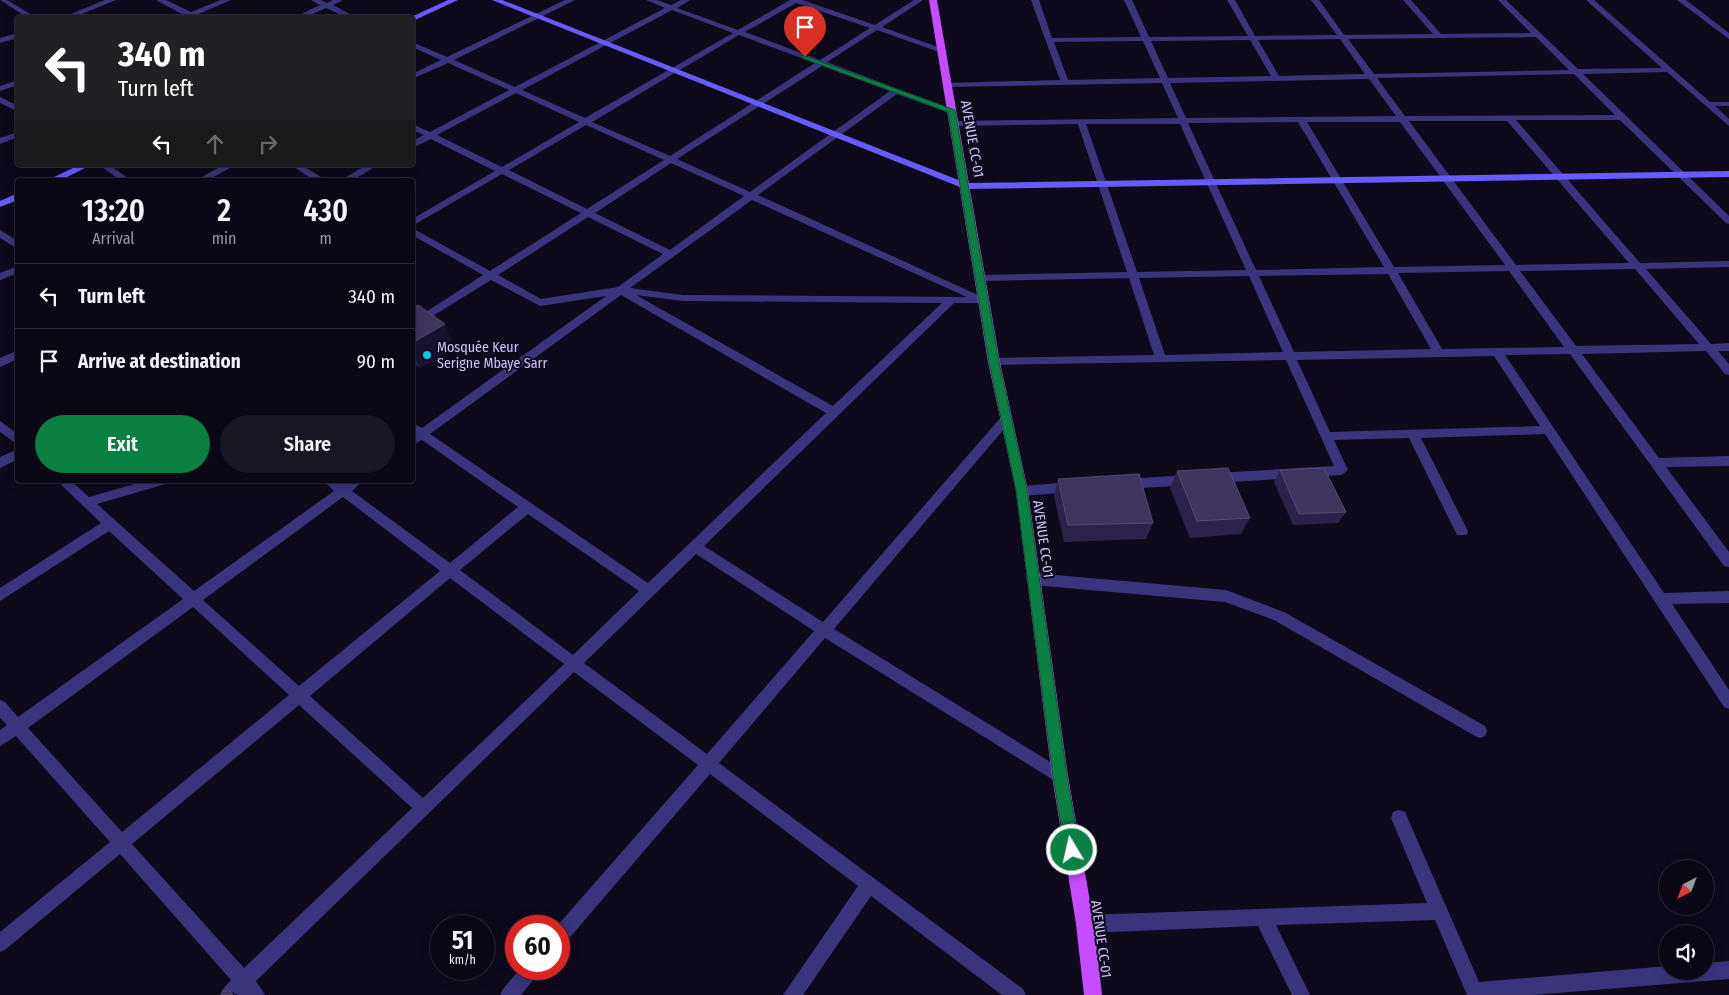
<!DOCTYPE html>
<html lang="en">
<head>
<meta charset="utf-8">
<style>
  :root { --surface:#0a0815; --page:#181622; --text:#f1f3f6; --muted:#999aa0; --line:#2a2934; --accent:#0b8043 }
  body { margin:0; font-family:"Fira Sans Condensed",sans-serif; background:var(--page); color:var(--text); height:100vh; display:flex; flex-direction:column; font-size:19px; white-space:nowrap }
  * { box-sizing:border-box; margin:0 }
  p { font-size:16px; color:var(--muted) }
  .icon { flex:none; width:28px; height:28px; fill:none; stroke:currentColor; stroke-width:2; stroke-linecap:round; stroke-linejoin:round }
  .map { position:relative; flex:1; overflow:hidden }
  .panel { position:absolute; left:15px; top:178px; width:400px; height:305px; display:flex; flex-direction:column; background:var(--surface); border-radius:5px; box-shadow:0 2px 12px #0003,0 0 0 1px var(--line) }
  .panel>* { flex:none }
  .banner { position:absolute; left:15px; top:15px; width:400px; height:152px; border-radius:5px; box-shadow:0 2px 12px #0003,0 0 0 1px var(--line); background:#202124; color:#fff; overflow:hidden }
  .needle { width:32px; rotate:222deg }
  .buttons { position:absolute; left:1659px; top:860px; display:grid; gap:10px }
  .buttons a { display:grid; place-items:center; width:55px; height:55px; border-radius:50%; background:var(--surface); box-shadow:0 2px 12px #0003,0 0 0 1px var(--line); font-size:25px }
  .speed { position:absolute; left:430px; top:915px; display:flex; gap:10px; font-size:25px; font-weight:700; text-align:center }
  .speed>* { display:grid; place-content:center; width:65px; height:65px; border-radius:50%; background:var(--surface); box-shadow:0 2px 12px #0003,0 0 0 1px var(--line); line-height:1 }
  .speed small { font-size:12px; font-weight:400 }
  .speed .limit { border:8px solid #d22; background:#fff; color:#111 }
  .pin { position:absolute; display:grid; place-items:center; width:42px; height:42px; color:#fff; margin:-51px -21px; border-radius:50% 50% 50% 0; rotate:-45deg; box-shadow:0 0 5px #0007 }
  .pin .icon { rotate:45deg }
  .me { position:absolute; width:55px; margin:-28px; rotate:351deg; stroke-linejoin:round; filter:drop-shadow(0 0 4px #0008) }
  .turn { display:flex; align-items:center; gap:18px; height:105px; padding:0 20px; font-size:22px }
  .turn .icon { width:65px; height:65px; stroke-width:2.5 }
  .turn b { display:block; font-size:35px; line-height:42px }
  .lanes { display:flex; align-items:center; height:48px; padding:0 20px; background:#0003; justify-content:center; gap:25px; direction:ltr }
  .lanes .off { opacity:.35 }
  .eta { display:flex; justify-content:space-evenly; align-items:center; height:85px; text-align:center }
  .eta b { font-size:30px; font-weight:600; line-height:35px }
  .cta { display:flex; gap:10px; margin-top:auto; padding:10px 20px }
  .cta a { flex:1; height:58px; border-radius:30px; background:var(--accent); color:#fff; font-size:20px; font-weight:600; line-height:58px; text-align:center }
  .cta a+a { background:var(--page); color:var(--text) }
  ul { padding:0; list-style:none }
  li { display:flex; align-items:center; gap:15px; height:65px; padding:0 20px; border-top:1px solid var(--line) }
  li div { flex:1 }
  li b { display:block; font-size:19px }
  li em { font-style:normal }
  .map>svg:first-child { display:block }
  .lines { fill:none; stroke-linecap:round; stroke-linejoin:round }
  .lane { fill:#3a347d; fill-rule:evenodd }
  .street { fill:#3a347d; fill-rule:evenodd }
  .secondary { fill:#695cff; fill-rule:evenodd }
  .primary { fill:#c54cff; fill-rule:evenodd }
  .wall { fill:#2c224b }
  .shaded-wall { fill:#191130 }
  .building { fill:#3e345e; stroke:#544a77 }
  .route { fill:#0b8043; stroke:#07532c }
  .poi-dot { fill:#00ccf0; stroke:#0e0a1c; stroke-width:2 }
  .labels { text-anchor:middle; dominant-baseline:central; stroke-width:4; stroke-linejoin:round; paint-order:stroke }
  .street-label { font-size:14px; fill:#cfc5ff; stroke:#0e0a1c }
  .poi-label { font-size:14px; fill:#cfc5ff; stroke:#0e0a1c; text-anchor:start }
</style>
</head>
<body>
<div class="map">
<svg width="1729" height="995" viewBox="0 0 1729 995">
  <rect width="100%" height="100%" fill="#0e0a1c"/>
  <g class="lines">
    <!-- lane -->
    <path class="lane" d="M1033,573L1226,590L1284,612L1485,726L1487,731L1485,736L1480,738L1475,736L1274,620L1225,602L1033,585L1028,583L1026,579L1028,575Z"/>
    <!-- street -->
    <path class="street" d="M0,0H7L37,18H28Z
      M105,0H116L72,18H61Z
      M156,0H166L191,12L221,0H231L196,15V18H179L184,15Z
      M311,0H321L327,3L333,0H343L333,5L357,18H347L326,8L304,18H293L320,5Z
      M565,0H575L454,60L515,87L665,8L646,0H657L671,5L681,0H690L677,8L738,30L790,0H802L875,25L914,0H923L882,27L946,50L939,52L877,30L827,62L956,111L949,113L897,94L758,195L989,300L984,303H954L704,546L823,622L1002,416H1010L1012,419L1010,422L834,629L1065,771L1068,776L1065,781L1060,783L1055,781L825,638L719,763L1023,989L1026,995H1002L871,896L803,995H783L858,886L710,774L565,943L559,945V926H557L698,765L574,672L256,981L265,995H220L223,989L231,980L120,854L6,949L0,952V932L110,842L16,736L0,746V730L7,725L0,718V700L5,702L18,717L183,599L109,531L0,601V588L101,523L56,480H70L89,497L149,480H171L169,483L97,504L194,591L334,491L323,480H338L343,484L349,480H364L352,491L450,563L518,507L422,440L412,445V423L422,428L606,296L540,306L491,280L412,329V321L483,275L412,235V228L490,271L581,213L502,174L412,226V219L495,171L431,139L412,148V141L424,135L412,130V124L430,132L509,90L448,63L412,79V74L441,60L412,47V42L447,57ZM796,3L870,28L820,60L745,32ZM672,10L733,33L585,118L522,90ZM739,35L815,63L670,156L592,122ZM822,66L890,91L750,192L677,159ZM516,93L579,122L502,167L437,135ZM586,125L664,160L587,209L509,170ZM671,163L744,196L670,250L595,213ZM752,200L967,297L683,295L630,288ZM588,217L663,254L618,287L541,299L498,275ZM621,295L826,413L648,583L430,434ZM636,295L683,301L942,303L833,406ZM343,497L440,571L299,686L203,600ZM528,514L639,591L573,655L460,570ZM696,554L814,631L707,754L584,663ZM450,578L564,664L423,798L310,696ZM193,607L289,695L122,832L28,728ZM299,705L412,808L244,968L132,844Z
      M1031,0H1039L1052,38L1141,37L1124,0H1132L1149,37L1248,36L1227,0H1235L1255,36L1337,35L1311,0H1319L1344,35L1433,34L1403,0H1411L1441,34L1531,33L1498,0H1506L1578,69L1662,68L1586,0H1594L1710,102H1729V106H1715L1729,119V126L1667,72L1583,74L1729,216V224L1726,223L1620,120H1516L1640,263L1729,261V267L1646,269L1711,344L1729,343V351H1718L1729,364V375L1725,374L1706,351L1582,354L1659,458L1729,456V466L1666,467L1729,552V567L1724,566L1570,354L1505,355L1664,593L1729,591V603L1672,604L1729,690V709L1724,707L1545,434L1421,438L1468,531L1467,535H1457L1409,438L1334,440L1348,470L1342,475L1216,483L1212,481L1210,478L1216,473L1334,466L1286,360L990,365L988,362L990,359L994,358L1154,355L1129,278L980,281L975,278L980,275L1127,272L1078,124L954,126L951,125V121L1178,118L1162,83L944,87L943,85L947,83L1060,80ZM1536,37L1569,70L1374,74L1348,39ZM1340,39L1365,74L1279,76L1258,40ZM1250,40L1271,76L1168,78L1151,41ZM1143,41L1160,78L1068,80L1054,42ZM1574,74L1615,115L1405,116L1377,78ZM1369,79L1396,116L1186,118L1170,83ZM1409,121H1507L1629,263L1516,265ZM1298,122L1384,267L1256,270L1188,123ZM1307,122H1400L1505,265L1394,267ZM1086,124H1180L1246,270L1137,272ZM1635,269L1699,344L1576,346L1520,271ZM1509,271L1564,347L1442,349L1398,273ZM1388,274L1431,349L1294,352L1259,276ZM1249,276L1283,352L1165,355L1139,278ZM1494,356L1540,426L1330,432L1297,360Z
      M1677,0H1686L1729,33V39Z
      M18,33V38L0,43V38Z
      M18,80V85L0,91V86Z
      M0,97L18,106V112L0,103Z
      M18,132V137L0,144V138Z
      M99,165H109L131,180H120Z
      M224,165H235L208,180H196Z
      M291,165H301L326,180H314Z
      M367,165H378L353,180H341Z
      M0,230L18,241V249L0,238Z
      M18,266V273L0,280V273Z
      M18,350V359L0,367V358Z
      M0,421L18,434V445L0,432Z
      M18,449V459L0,468V457Z
      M1189,475L1195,480L1189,485L1126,489L1120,484L1126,479Z
      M1072,482L1076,484L1078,487L1076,490L1072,492L1022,496L1018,494L1016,491L1018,488L1022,486Z
      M1399,810L1405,812L1479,982L1668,966V971H1705V963L1729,961V979L1533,995H1467L1435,920L1276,925L1310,995H1292L1258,926L1085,933L1079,930L1076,924L1079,918L1085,915L1427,903L1391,818L1393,812Z
      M520,969H540L537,975L521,995H500L503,989Z"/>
    <!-- secondary -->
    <path class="secondary" d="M448,0H458L415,20L409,18Z
      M492,0H502L966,183L1729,171V177L965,189Z
      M79,165H91L61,180H48Z
      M18,193V200L0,207V201Z"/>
    <!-- primary -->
    <path class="primary" d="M929,0H937L1000,362L1028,491L1068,776L1094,924L1102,995H1084L1076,924L1052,776L1016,491L988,362Z"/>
  </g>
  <!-- wall -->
  <path class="wall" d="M412,309L455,347L420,368L412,362Z
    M1280,470L1346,512L1338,523L1293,525L1274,482Z
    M1177,471L1250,518L1241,534L1190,538L1170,488Z
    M1058,479L1153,523L1146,539L1064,542L1054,496Z"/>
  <!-- shaded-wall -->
  <path class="shaded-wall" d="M445,324L455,347L420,368L412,352V343Z
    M230,991L238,995H233Z"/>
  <!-- building -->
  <path class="building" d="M418,305L445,324L412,343V309Z
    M1228,468L1250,518L1197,521L1177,471Z
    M1324,468L1346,512L1299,514L1280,470Z
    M1139,474L1153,523L1068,525L1058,479Z
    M224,991H230L233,995H220Z"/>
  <!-- route -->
  <path class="route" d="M802,55L955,110L999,362L1027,490L1067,776L1080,850L1078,855L1072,858L1067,855L1065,850L1053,776L1016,490L989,362L948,112L802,58Z"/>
  <!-- markers -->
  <circle class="poi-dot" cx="427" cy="355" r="5"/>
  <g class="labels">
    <!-- street labels -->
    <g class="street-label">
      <text transform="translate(972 139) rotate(80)">AVENUE CC-01</text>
      <text transform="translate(1043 539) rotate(82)">AVENUE CC-01</text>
      <text transform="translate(1101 939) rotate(82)">AVENUE CC-01</text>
    </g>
    <!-- poi labels -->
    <g class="poi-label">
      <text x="437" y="347">Mosquée Keur<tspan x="437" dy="16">Serigne Mbaye Sarr</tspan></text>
    </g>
  </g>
</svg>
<div class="buttons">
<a><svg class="needle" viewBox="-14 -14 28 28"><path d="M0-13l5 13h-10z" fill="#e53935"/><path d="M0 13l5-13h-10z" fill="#999aa0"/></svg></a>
<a><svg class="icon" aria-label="sound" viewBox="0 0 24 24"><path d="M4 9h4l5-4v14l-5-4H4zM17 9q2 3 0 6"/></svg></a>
</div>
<div class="speed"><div>51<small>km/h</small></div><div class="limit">60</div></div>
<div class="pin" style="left:805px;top:57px;background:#d93025"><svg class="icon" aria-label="arrive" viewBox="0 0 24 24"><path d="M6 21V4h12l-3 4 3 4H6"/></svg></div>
<svg class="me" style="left:1072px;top:850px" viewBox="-20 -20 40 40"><circle r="17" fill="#0b8043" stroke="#fff" stroke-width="3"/><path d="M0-11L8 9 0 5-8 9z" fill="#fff"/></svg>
<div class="banner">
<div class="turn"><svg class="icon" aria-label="left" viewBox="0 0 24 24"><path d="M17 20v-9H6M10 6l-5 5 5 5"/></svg><div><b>340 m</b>Turn left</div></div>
<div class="lanes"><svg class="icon" aria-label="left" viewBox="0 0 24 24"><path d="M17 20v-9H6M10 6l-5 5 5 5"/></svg><svg class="icon off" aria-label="ahead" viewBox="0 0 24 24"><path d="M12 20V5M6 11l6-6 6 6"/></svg><svg class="icon off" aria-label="right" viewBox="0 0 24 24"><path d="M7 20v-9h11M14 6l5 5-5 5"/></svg></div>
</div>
<section class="panel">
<div class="eta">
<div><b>13:20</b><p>Arrival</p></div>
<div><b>2</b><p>min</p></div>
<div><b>430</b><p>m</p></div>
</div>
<ul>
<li><svg class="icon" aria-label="left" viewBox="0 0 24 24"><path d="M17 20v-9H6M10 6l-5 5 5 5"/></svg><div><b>Turn left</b></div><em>340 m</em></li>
<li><svg class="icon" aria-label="arrive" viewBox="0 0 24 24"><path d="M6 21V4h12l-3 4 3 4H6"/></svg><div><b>Arrive at destination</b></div><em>90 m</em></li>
</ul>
<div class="cta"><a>Exit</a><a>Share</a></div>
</section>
</div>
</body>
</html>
